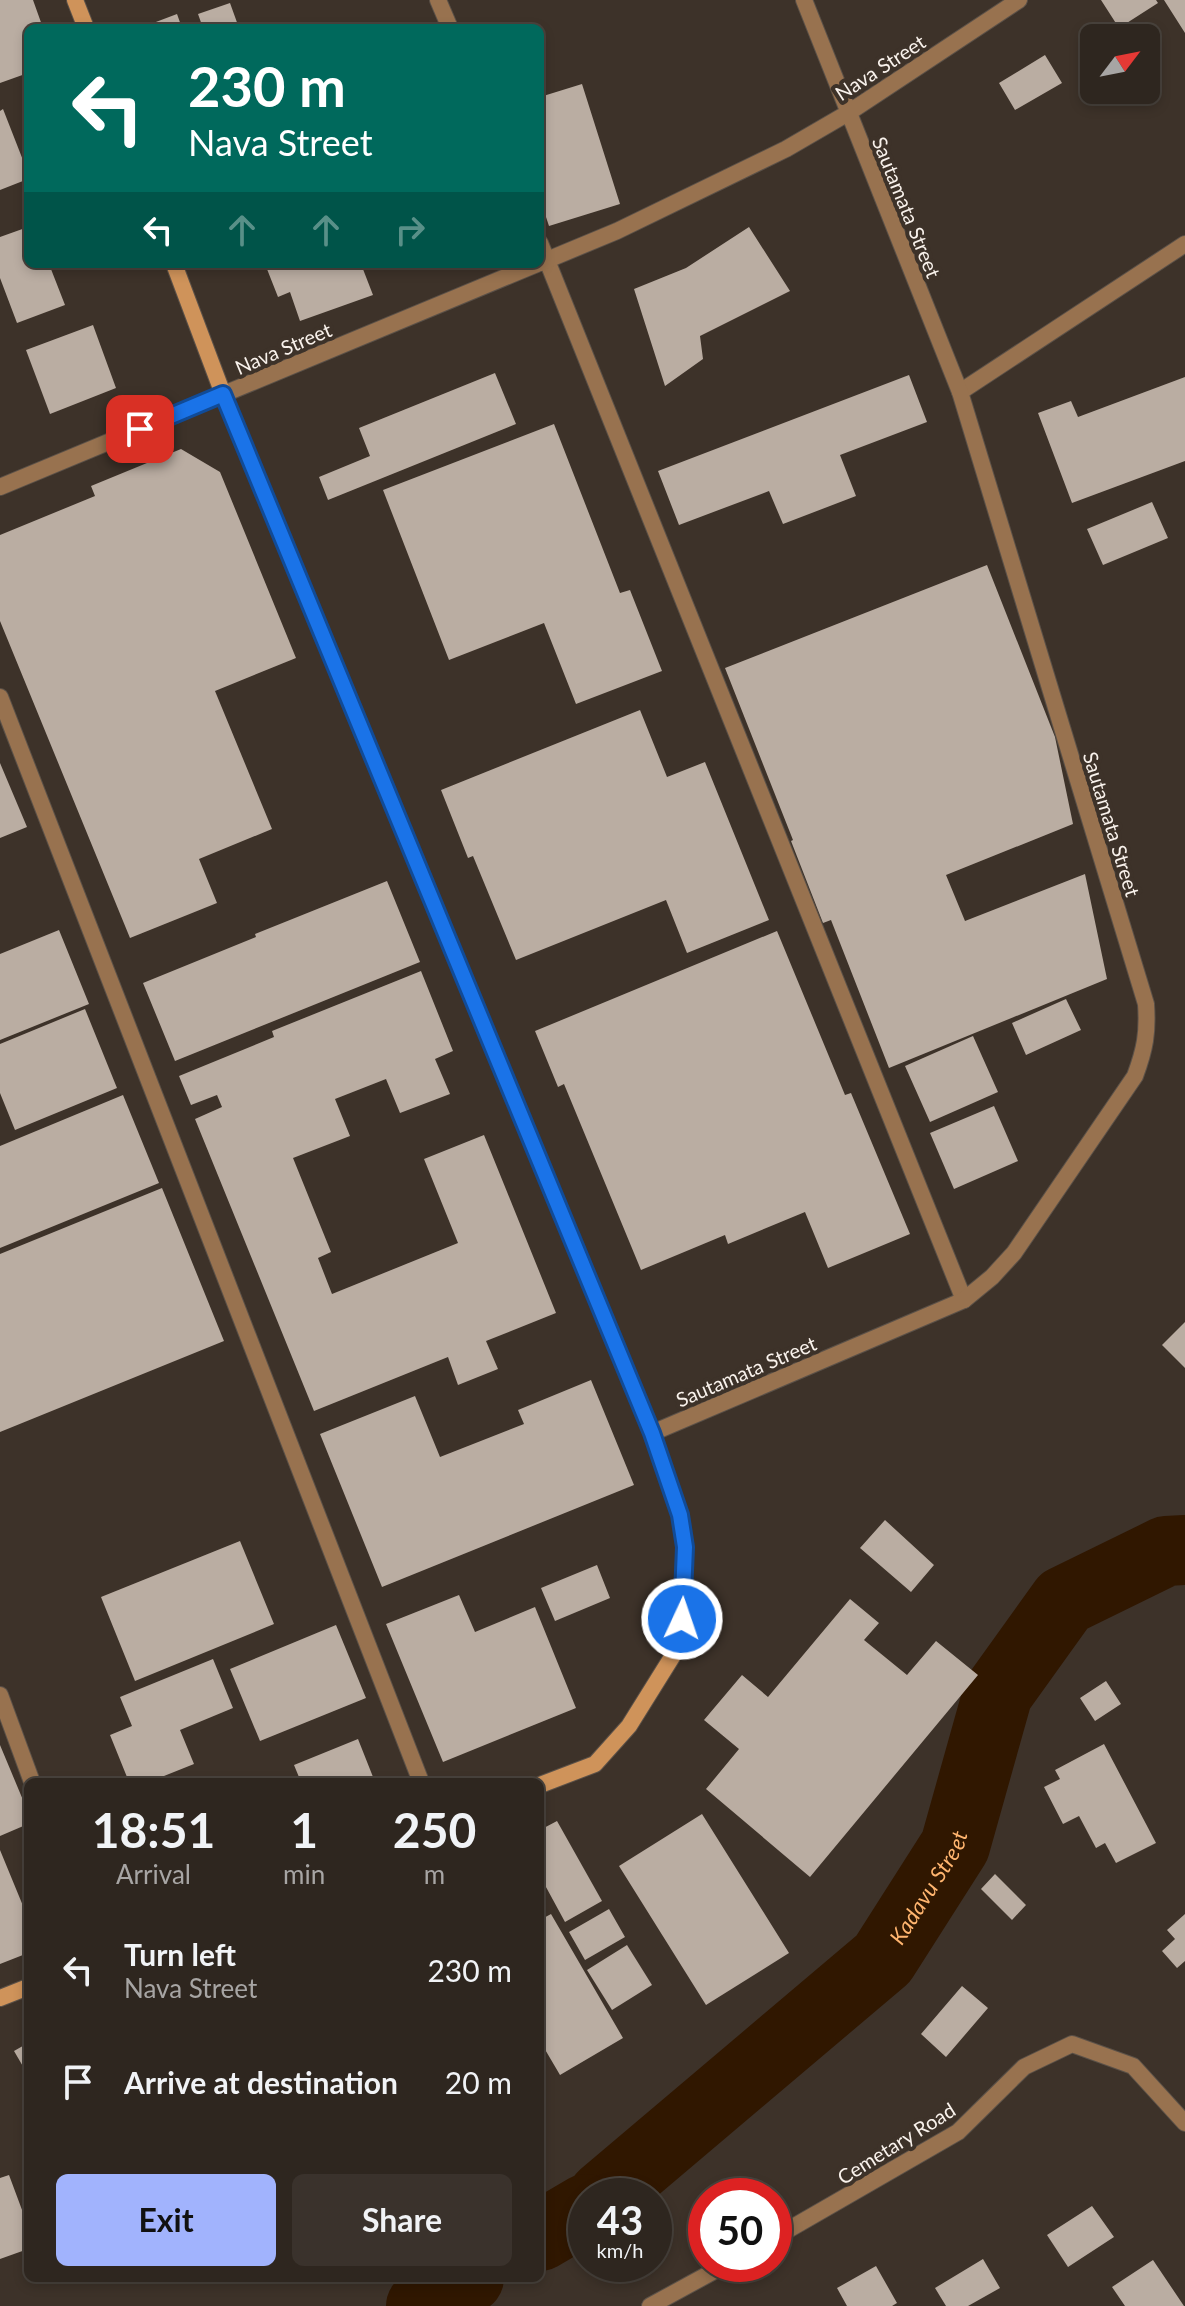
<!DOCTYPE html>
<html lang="en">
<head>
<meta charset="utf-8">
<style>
  :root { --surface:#2e261f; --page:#3a322c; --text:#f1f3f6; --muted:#a7a5a4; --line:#49433d; --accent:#a1b3fd }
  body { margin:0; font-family:Lato,sans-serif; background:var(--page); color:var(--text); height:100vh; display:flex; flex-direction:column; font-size:30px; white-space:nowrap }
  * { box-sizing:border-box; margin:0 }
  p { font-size:26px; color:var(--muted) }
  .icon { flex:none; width:44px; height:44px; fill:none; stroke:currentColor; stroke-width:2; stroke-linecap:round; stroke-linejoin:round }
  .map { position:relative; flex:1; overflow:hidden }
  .panel { position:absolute; left:24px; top:1778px; width:520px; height:504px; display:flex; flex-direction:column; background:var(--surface); border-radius:12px; box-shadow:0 4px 12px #0003,0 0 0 2px var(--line) }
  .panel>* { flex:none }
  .guide { position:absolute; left:24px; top:24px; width:520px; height:244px; border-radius:12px; box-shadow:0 4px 12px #0003,0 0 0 2px var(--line); background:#00695c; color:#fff; overflow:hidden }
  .needle { width:52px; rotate:58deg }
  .fabs { position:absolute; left:1080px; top:24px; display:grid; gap:16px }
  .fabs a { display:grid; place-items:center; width:80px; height:80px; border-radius:12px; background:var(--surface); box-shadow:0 4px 12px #0003,0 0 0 2px var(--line); font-size:40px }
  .speed { position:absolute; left:568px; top:2178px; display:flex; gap:16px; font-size:40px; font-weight:700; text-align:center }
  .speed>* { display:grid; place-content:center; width:104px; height:104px; border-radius:50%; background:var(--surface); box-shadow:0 4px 12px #0003,0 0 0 2px var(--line); line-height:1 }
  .speed small { font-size:20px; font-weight:400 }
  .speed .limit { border:12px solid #d22; background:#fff; color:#111 }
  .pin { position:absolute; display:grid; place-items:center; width:68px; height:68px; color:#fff; margin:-34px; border-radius:16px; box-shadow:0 4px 12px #0006 }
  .me { position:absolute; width:88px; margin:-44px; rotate:3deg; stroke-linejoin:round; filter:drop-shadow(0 0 6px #0008) }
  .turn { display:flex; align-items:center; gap:28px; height:168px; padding:0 32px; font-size:36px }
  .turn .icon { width:104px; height:104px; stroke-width:2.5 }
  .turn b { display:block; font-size:56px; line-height:68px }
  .lanes { display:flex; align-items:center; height:76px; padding:0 32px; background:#0003; justify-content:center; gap:40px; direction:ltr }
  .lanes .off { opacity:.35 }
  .eta { display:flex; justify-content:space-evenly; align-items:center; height:136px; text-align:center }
  .eta b { font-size:48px; font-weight:700; line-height:56px }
  .primary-button { display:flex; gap:16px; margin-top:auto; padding:16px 32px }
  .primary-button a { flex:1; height:92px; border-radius:12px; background:var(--accent); color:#111; font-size:32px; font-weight:700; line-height:92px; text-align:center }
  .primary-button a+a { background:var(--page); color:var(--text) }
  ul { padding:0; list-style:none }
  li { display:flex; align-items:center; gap:24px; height:112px; padding:0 32px }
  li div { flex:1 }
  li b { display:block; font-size:30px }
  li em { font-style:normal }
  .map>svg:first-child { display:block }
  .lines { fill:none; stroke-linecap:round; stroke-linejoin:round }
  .river { stroke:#301700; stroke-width:70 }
  .building { fill:#baada2 }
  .service-casing { stroke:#5b5148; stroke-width:18 }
  .minor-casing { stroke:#5b5148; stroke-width:18 }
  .tertiary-casing { stroke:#5b5148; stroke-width:18 }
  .secondary-casing { stroke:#5b5148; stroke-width:18 }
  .service { stroke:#98724f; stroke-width:16 }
  .minor { stroke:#98724f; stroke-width:16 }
  .tertiary { stroke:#98724f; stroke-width:16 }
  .secondary { stroke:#cf935a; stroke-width:16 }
  .route-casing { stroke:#114b97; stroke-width:20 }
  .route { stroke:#1a73e8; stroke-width:14 }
  .labels { text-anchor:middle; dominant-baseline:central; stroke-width:8; stroke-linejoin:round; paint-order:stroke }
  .street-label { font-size:20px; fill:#f9f2ec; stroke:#3d3229 }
  .water-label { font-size:22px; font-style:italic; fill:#ffb56f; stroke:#3d3229 }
</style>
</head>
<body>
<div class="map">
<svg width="1185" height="2306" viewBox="0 0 1185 2306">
  <rect width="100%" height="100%" fill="#3d3229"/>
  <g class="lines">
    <!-- river -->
    <g class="river">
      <path id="s1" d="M603,2196L883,1959L955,1846L998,1693L1064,1601L1166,1551L1185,1550"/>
      <path d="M540,2236L586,2209"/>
      <path d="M421,2306L469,2278"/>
    </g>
  </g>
  <!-- building -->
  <path class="building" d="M0,0H33L43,28H28V73L0,83Z
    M1101,0H1156L1158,3L1119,28Z
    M1164,0H1185V33Z
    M230,3L239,28H203L198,14Z
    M177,14L182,28H140Z
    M1045,55L1062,83L1015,110L999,83Z
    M582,84L620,204L549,226L540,199V97Z
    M3,109L28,173V179L0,190V111Z
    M28,227V264H49L65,305L17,323L0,278V237Z
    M749,227L790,291L700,336L703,359L665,386L634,289L686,268Z
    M265,264H361L373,295L300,321L290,292L278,297Z
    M93,325L116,388L50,414L26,350Z
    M495,373L516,424L328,500L319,477L370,456L359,428Z
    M909,375L927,422L840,455L856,496L783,524L769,491L679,525L658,471Z
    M1185,377V461L1072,503L1038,413L1071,401L1078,417Z
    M554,424L620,593L630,590L662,671L576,704L544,623L449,660L383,490Z
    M181,449L220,472L296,658L215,691L272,829L199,859L217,903L130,938L0,621V535L95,496L91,486Z
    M1152,502L1168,538L1103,565L1087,529Z
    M987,565L1055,737L1073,824L946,875L965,921L1085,874L1107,979L889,1068L831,920L823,923L791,841L793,840L725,668Z
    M640,710L667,777L705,762L769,920L687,953L666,900L516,960L473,856L468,858L441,790Z
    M0,763L27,827L0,838Z
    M387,881L420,962L175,1061L143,983L256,937L255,934Z
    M59,930L89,1004L0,1040V954Z
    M777,931L845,1095L851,1093L910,1234L828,1268L805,1212L728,1244L725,1235L641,1270L564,1084L558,1087L535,1031Z
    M421,971L453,1051L435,1059L450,1094L400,1113L386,1079L335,1099L350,1136L293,1158L331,1252L318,1258L332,1294L458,1243L424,1159L484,1135L556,1313L486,1341L498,1369L458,1385L448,1357L314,1411L195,1119L222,1107L217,1095L191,1105L179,1076L274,1037L272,1031Z
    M1066,999L1081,1030L1026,1055L1012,1023Z
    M85,1009L117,1088L15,1130L0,1093V1044Z
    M973,1036L998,1092L930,1122L905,1066Z
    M123,1095L159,1183L0,1248V1146Z
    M994,1106L1018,1161L954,1189L930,1133Z
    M162,1188L224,1341L0,1432V1254Z
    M1185,1322V1368L1162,1345Z
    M591,1380L634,1485L382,1587L320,1434L415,1396L440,1457L524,1424L518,1410Z
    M885,1520L934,1565L911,1592L860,1548Z
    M240,1541L274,1624L135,1681L101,1597Z
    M597,1565L610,1598L555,1621L541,1588Z
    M459,1595L475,1632L535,1607L576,1708L443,1762L386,1624Z
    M850,1599L879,1623L864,1640L907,1675L936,1641L978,1675L810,1877L706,1789L739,1749L704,1720L742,1675L768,1697Z
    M336,1625L366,1698L260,1741L230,1669Z
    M213,1659L233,1708L180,1730L194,1764L149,1782H129L110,1735L132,1726L120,1697Z
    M1106,1681L1121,1704L1095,1721L1080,1698Z
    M358,1739L375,1782H301L294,1765Z
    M1104,1744L1156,1843L1116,1863L1105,1843L1096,1848L1079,1816L1063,1824L1044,1787L1060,1779L1055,1770Z
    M0,1745L28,1812V1824L0,1836Z
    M702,1814L789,1953L706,2005L619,1866Z
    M557,1821L602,1901L565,1922L540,1876V1830Z
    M0,1850L28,1918V1953L0,1964Z
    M995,1874L1026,1905L1012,1920L981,1889Z
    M609,1909L625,1937L585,1960L569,1932Z
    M551,1914L623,2038L560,2075L540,2041V1920Z
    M1185,1914V1961L1177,1968L1162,1951L1175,1939L1167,1930Z
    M627,1945L652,1985L612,2010L587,1970Z
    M962,1986L988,2008L946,2057L921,2034Z
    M28,2043V2075L14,2051Z
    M9,2175L28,2226V2249L0,2259V2178Z
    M1092,2206L1114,2237L1068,2267L1047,2235Z
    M983,2259L1000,2288L968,2306H946L935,2288Z
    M1153,2260L1184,2306H1125L1112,2287Z
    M876,2266L897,2303L892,2306H847L837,2288Z"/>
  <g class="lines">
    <!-- service casing -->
    <g class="service-casing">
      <path id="service" d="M960,392L1185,244
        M0,697L421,1782"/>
    </g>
    <!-- minor casing -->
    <g class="minor-casing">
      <path id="minor" d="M438,0L450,28
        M540,243L964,1300
        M0,1695L32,1782
        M774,2238L958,2132L1024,2067L1072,2044L1133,2066L1185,2123
        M650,2306L727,2264"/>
    </g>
    <!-- tertiary casing -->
    <g class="tertiary-casing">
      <path id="tertiary" d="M540,263L617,231L786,149L848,113L1019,0
        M0,487L537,264
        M652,1433L964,1300L992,1277L1014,1253L1135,1076C1145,1049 1148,1033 1146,1004L960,392L804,0"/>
    </g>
    <!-- secondary casing -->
    <g class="secondary-casing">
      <path id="secondary" d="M75,0L86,28
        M174,264L223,394L652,1433L680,1515L685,1547L682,1619L672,1657L629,1726L595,1764L540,1785
        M0,1998L28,1987"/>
    </g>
    <!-- service -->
    <use href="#service" class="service"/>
    <!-- minor -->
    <use href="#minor" class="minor"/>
    <!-- tertiary -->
    <use href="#tertiary" class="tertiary"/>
    <!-- secondary -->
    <use href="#secondary" class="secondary"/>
  </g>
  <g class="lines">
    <!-- route casing -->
    <g class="route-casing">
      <path id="route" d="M140,429L223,394L652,1433L680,1515L685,1547L682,1619"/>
    </g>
    <!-- route -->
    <use href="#route" class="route"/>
  </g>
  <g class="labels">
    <!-- street labels -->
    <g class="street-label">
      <text transform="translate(880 67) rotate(-33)">Nava Street</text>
      <text transform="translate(907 207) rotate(68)">Sautamata Street</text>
      <text transform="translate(283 348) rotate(-23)">Nava Street</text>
      <text transform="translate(1112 824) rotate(73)">Sautamata Street</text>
      <text transform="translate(746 1371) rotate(-23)">Sautamata Street</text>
      <text transform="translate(896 2143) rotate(-32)">Cemetary Road</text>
    </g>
    <!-- water labels -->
    <g class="water-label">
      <text stroke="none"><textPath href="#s1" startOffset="452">Kadavu Street</textPath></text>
    </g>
  </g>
</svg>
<div class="fabs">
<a><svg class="needle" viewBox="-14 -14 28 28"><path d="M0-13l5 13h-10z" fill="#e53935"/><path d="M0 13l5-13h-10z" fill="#a7a5a4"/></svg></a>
</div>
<div class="speed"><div>43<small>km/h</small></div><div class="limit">50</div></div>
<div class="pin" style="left:140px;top:429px;background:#d93025"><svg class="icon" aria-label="arrive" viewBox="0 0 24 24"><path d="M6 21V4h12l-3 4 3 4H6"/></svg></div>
<svg class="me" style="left:682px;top:1619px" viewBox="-20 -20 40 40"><circle r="17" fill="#1a73e8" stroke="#fff" stroke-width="3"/><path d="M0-11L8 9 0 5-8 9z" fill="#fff"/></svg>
<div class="guide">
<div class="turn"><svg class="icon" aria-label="left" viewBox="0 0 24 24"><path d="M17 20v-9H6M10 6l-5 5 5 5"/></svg><div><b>230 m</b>Nava Street</div></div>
<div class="lanes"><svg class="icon" aria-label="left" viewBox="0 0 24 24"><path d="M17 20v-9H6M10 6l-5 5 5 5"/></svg><svg class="icon off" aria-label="ahead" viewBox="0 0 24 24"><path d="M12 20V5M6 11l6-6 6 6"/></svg><svg class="icon off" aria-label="ahead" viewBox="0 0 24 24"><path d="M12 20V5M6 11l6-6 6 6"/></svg><svg class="icon off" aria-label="right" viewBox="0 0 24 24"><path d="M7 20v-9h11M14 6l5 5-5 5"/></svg></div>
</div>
<section class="panel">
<div class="eta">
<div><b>18:51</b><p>Arrival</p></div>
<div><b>1</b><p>min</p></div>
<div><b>250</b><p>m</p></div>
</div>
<ul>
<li><svg class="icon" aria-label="left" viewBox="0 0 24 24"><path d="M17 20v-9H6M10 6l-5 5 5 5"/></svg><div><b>Turn left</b><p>Nava Street</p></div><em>230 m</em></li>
<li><svg class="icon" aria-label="arrive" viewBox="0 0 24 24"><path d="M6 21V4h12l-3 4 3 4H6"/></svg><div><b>Arrive at destination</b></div><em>20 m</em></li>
</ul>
<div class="primary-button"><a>Exit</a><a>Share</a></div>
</section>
</div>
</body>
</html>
